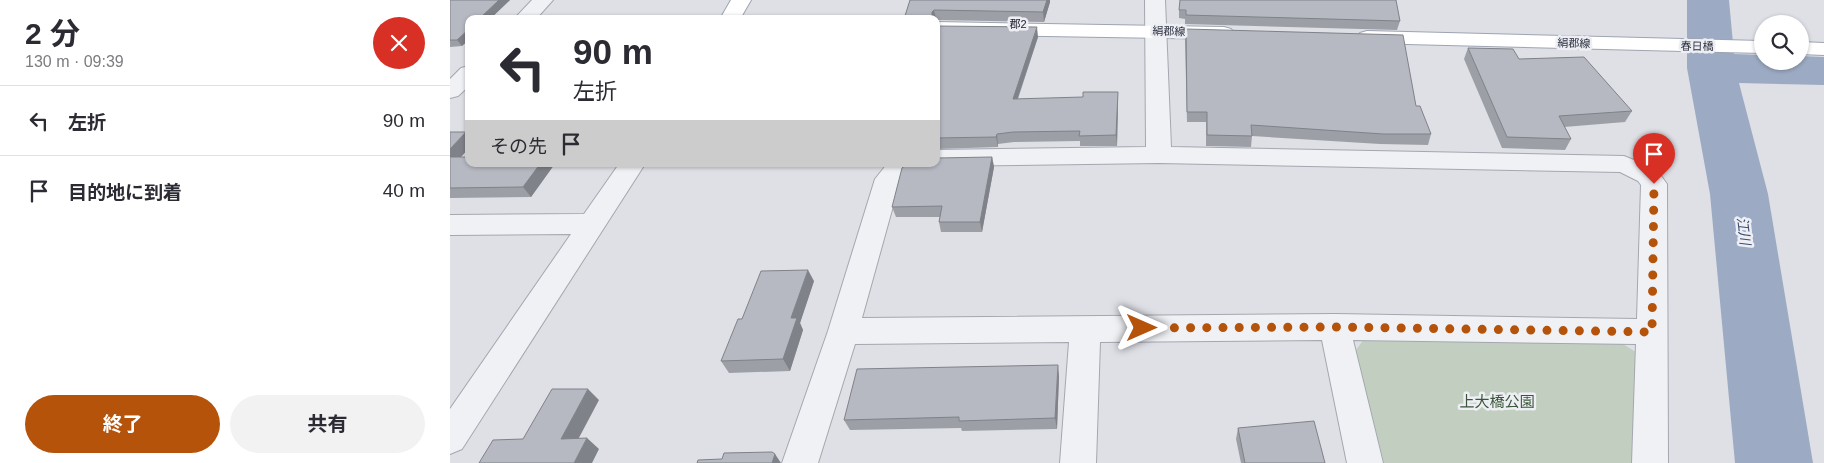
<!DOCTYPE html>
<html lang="ja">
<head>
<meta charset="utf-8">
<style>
  :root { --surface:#fff; --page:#f2f2f3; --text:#2b2b33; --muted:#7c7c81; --line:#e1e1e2; --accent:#b45309 }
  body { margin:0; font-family:Helvetica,"Noto Sans JP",sans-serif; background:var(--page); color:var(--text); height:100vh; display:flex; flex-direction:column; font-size:19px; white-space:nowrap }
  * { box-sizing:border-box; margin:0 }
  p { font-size:16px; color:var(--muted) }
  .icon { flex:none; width:28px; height:28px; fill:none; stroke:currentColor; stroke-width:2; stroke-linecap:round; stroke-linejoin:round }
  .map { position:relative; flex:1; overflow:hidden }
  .side { display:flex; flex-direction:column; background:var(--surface); width:450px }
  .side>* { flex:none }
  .hud { position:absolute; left:15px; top:15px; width:475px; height:152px; border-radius:10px; box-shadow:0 1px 4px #0004; background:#fff; color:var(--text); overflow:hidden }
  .buttons { position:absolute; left:1304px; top:15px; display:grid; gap:10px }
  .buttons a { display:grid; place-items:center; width:55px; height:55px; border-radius:50%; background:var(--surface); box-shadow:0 1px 4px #0004; font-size:25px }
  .pin { position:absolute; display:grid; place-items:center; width:42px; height:42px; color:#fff; margin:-51px -21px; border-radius:50% 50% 50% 0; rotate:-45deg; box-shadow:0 0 5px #0007 }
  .pin .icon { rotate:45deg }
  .me { position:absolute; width:55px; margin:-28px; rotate:90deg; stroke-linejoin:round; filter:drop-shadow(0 0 4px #0008) }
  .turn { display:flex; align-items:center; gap:18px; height:105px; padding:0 25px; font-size:22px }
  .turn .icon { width:65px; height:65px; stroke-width:2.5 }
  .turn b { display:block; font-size:35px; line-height:42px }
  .then { display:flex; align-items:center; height:48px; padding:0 25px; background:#0003; gap:10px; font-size:19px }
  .round { display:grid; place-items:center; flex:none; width:52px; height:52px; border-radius:26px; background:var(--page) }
  .headline { display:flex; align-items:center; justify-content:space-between; height:85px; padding:0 25px }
  h1 { font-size:30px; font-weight:700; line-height:38px }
  .button { display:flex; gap:10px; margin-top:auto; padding:10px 25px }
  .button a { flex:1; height:58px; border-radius:30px; background:var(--accent); color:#fff; font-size:20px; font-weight:700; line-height:58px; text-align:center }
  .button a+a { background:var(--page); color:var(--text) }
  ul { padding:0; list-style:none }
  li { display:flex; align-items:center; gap:15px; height:70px; padding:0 25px; border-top:1px solid var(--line) }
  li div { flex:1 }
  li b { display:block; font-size:19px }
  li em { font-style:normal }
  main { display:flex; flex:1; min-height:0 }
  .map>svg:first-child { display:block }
  .green { fill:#c2cfc0 }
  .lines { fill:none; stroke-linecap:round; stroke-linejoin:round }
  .river { fill:#9cabc3; fill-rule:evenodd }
  .minor-casing { stroke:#a4a7af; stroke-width:2 }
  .major-casing { stroke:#9ea4b1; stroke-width:2 }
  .minor { fill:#f0f1f5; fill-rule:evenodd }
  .major { fill:#fff; fill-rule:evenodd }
  .wall { fill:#9d9fa7 }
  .shaded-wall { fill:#7f8288 }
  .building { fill:#b6b9c2; stroke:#7f8288 }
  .route { stroke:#b45309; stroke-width:9; stroke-dasharray:0 16.2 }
  .labels { text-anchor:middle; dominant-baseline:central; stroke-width:5; stroke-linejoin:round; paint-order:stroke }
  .far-neighbourhood-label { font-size:11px; fill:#1b1f2c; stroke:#edeff4 }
  .far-street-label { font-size:11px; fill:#292d3b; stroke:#edeff4 }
  .water-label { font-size:14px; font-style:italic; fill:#37496b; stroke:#edeff4 }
  .near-park-label { font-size:15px; fill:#3a5637; stroke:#edeff4 }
</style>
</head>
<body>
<main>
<section class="side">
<div class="headline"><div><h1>2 分</h1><p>130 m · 09:39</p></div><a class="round" style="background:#d93025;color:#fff"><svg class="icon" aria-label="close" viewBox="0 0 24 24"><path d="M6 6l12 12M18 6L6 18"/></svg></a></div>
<ul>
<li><svg class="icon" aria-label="left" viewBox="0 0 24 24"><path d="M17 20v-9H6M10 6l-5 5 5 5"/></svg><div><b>左折</b></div><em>90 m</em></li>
<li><svg class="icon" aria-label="arrive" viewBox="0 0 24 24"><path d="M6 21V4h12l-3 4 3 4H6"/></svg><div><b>目的地に到着</b></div><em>40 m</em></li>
</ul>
<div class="button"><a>終了</a><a>共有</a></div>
</section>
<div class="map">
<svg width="1374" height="463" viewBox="0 0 1374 463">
  <rect width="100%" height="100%" fill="#dee0e6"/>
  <!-- green -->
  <path class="green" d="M914,339H1165L1189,354L1183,463H934L906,350Z"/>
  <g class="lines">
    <!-- river -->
    <path class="river" d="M1237,0H1279L1284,54L1312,55V61H1350V56L1374,57V85L1289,83L1318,194L1363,463H1285L1260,194L1237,68Z"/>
    <!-- minor casing -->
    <g class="minor-casing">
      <path id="minor" d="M82,0H103L86,19H64Z
        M695,0H715L721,147L1174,156L1206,169L1217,184L1218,463H1182L1186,344L903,340L933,463H897L872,340L650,342L646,463H610L619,342L405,344L368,463H332L378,331L425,179L437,164H469C464,172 456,174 450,181L412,318L885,314L1187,319L1191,185L1188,181L1170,172L709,163L486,166L477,164H486V150L696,147Z
        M19,66V86L8,96L0,98V79L11,68Z
        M169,164H195L12,449L0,454V409L121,234L0,235V215L134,214Z"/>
    </g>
    <!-- major casing -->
    <g class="major-casing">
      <path id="major" d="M281,0H301L290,19H270Z
        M486,22L774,27L781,29L784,33L781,37L774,39L486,34Z
        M917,31L1312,41V53L917,43L910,41L907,37L910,33Z
        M1350,42L1374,43V55L1350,54Z"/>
    </g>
    <!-- minor -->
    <use href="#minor" class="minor"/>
    <!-- major -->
    <use href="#major" class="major"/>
  </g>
  <!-- wall -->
  <path class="wall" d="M0,0H60L40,19H19L12,46L0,47Z
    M460,0L600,2L594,22L486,20V19H454Z
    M729,10L950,21L947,30L735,24V19L729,18Z
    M486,26L588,37L568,99L668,102L667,146H630V141L564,142L548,144V147L486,149Z
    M736,29L966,106L981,134L978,145L930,144L802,136L801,147L756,146V122H737L735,40Z
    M1018,48L1069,59L1182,111L1175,122L1114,127L1121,139L1115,150L1052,148L1014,59Z
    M0,132H16L19,135V148L11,157L19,164H103L104,165L81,197L0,198Z
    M542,157L544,167L532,232H491L489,222L490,217H446L442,207Z
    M364,281L350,323L353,330L340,371L279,373L271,361L292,319Z
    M609,376L607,429L512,431L511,428L400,430L394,420Z
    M788,428L875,463H791L786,439Z"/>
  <!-- shaded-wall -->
  <path class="shaded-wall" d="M49,0H60L40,19H29Z
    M597,0H600V2L594,22L593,12Z
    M484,10L486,19H482V12Z
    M587,27L588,37L564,109L563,99Z
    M19,29V40L12,46L7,40Z
    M668,92V102L667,146L666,135Z
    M16,132L19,135V148L2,167L0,166V149Z
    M547,134L548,144V147L546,137Z
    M542,157L544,167L532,232L530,222Z
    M90,164H103L104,165L81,197L73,187Z
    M358,270L364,281L350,323L353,330L340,371L333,359L341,318Z
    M608,365L609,376L607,429L605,418Z
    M138,389L149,400L123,449L111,439Z
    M137,438L149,449L142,463H124Z
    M325,454L331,463H322Z"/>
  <!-- building -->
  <path class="building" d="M0,0H49L29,19H19V29L7,40H0Z
    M460,0H597L593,12L484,10L482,12V19H454Z
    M730,0H946L950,21L736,15V10H729Z
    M486,26L587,27L563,99L633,97V92H668L666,135L629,136L630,131L563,132L547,134L546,137L486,138Z
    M736,29L953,35L966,106H970L981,134H933L801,125L802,136L757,135V112H737Z
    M1018,48L1063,49L1069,59L1134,57L1182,111L1109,116L1121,139L1057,137Z
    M0,132H16L0,149Z
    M0,157H19V164H90L73,187L0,188Z
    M542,157L530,222H489L492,206L442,207L452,168L457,164H486V158Z
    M358,270L341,318H347L333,359L271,361L288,319H292L311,271Z
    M608,365L605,418L509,421V417L394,420L407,369Z
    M102,389H138L111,439L137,438L124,463H29L43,440L73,439Z
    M864,421L875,463H795L788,428Z
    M322,452L325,454L322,463H247L248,460L272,459L274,453Z"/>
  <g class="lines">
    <!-- route -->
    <path class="route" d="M692,328L885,327L1202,332L1204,184"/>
  </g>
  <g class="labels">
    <!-- far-neighbourhood labels -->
    <g class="far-neighbourhood-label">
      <text x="568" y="24">郡2</text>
    </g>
    <!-- far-street labels -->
    <g class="far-street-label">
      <text transform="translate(719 31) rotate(2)">絹郡線</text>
      <text transform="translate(1124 43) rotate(2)">絹郡線</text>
      <text transform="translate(1247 46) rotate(1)">春日橋</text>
    </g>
    <!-- water labels -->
    <g class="water-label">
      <text transform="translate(1294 231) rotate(83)">江川</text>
    </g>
    <!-- near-park labels -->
    <g class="near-park-label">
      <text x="1047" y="401">上大橋公園</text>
    </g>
  </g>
</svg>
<div class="buttons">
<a><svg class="icon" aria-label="search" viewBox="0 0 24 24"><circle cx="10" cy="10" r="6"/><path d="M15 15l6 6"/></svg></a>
</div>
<div class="pin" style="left:1204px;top:184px;background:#d93025"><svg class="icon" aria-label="arrive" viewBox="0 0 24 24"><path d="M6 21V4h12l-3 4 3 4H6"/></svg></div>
<svg class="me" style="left:692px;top:328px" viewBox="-20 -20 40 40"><path d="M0-17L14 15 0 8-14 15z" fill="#b45309" stroke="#fff" stroke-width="4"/></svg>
<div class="hud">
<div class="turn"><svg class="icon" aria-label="left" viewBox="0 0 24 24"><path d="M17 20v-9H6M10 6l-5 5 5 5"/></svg><div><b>90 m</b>左折</div></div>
<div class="then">その先<svg class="icon" aria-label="arrive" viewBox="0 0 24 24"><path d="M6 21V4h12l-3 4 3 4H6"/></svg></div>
</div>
</div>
</main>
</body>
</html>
